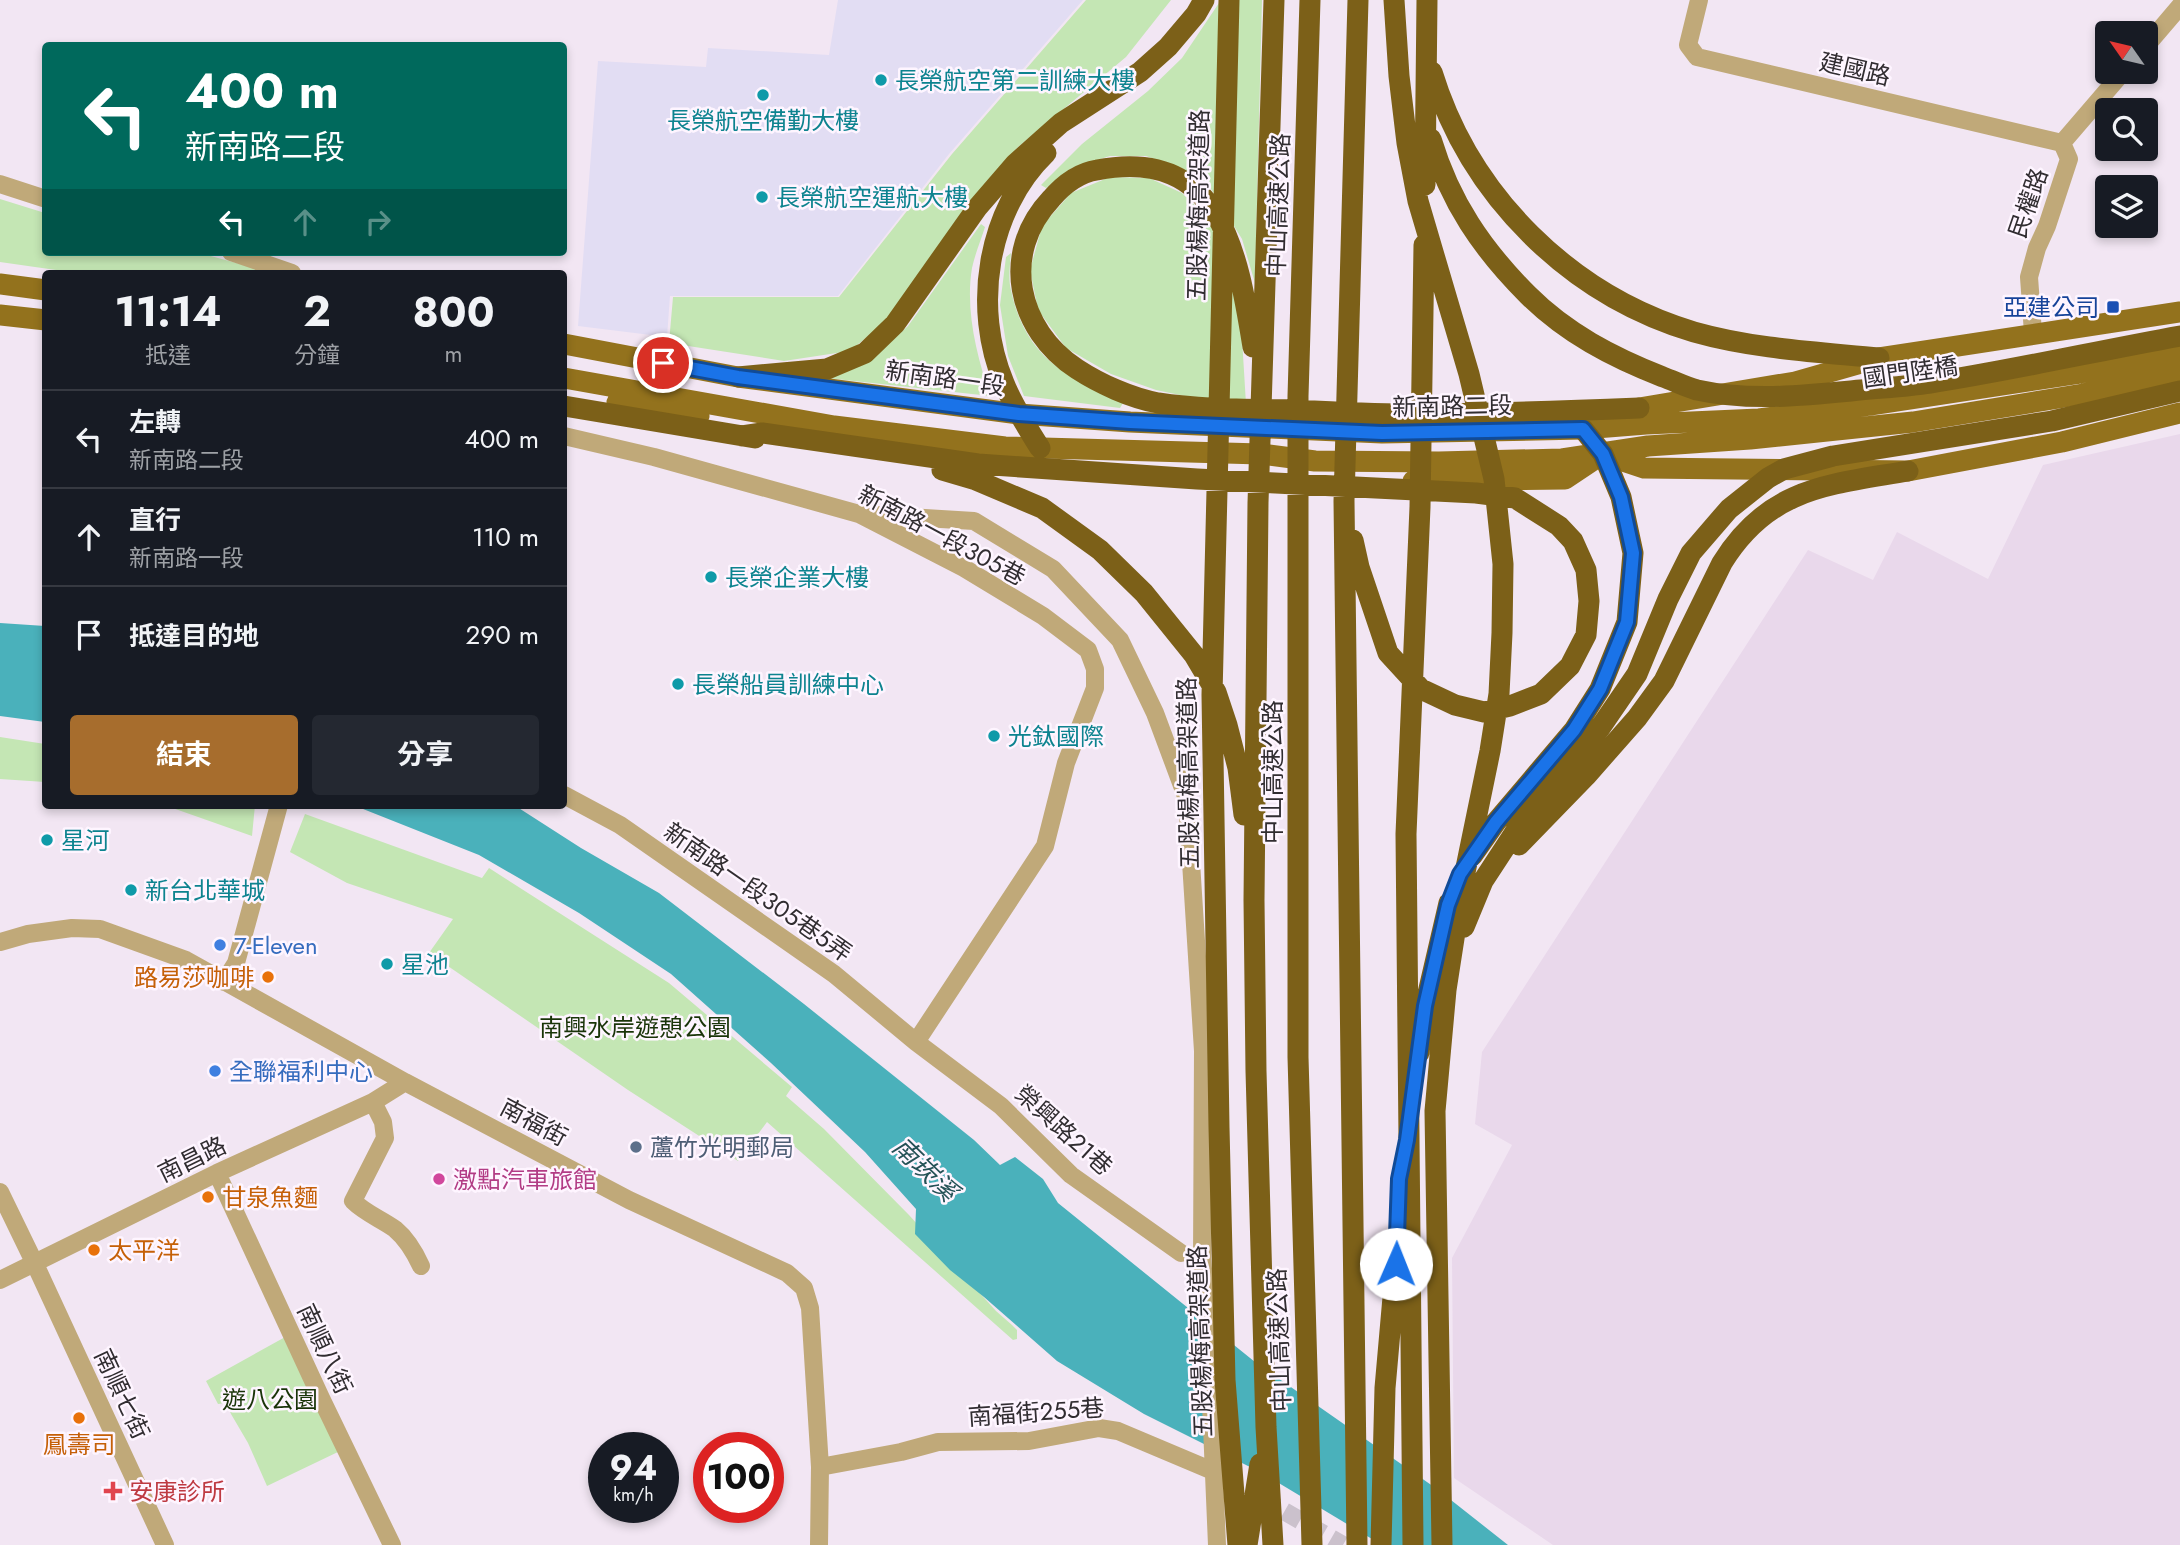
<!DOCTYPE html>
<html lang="zh-TW">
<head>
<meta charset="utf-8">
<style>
  :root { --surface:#171b24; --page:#242831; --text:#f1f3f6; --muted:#9ea1a6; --line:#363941; --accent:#a76d2d }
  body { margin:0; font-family:Jost,"Noto Sans TC",sans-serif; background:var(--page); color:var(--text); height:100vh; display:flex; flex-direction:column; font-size:26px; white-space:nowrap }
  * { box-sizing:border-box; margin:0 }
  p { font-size:23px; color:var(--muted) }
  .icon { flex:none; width:38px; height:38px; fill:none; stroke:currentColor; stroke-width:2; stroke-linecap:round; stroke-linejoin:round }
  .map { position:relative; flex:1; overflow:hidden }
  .sheet { position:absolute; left:42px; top:270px; width:525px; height:539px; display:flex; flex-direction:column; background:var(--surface); border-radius:7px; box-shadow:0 4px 10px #0003 }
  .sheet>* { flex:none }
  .guide { position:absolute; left:42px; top:42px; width:525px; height:214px; border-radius:7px; box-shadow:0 4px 10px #0003; background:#00695c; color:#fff; overflow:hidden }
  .needle { width:46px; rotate:304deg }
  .controls { position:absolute; left:2095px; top:21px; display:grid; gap:14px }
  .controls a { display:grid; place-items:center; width:63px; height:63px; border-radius:7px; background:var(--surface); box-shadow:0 4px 10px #0003; font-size:35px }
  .speed { position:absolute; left:588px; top:1432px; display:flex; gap:14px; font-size:35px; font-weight:700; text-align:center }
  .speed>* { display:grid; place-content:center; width:91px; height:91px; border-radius:50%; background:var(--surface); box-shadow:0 4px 10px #0003; line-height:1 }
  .speed small { font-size:18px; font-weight:400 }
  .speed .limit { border:10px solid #d22; background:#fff; color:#111 }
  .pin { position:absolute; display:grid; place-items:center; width:60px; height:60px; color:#fff; margin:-30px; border:4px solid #fff; border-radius:50%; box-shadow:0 2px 7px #0007 }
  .me { position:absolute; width:77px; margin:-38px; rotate:1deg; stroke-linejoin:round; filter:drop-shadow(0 0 5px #0008) }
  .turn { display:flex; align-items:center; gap:24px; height:147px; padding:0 28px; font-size:32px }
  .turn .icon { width:91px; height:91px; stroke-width:2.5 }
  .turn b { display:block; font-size:49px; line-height:60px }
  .lanes { display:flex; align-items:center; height:66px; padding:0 28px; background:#0003; justify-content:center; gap:35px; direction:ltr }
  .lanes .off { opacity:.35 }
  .eta { display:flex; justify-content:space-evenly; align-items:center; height:119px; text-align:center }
  .eta b { font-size:42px; font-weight:700; line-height:49px }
  .primary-button { display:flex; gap:14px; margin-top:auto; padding:14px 28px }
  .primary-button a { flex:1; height:80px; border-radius:7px; background:var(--accent); color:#fff; font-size:28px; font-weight:700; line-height:80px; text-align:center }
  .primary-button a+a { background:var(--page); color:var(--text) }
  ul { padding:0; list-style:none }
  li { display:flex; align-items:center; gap:21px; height:98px; padding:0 28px; border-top:2px solid var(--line) }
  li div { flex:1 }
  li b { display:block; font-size:26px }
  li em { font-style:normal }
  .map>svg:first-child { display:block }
  .commercial { fill:#e2ddf3 }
  .built { fill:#e9d8eb }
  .green { fill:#c4e6b4 }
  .water { fill:#4ab1bb }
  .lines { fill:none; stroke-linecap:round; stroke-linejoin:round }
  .street-tunnel { stroke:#cbc1cc; stroke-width:18; stroke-dasharray:18 9; stroke-linecap:butt }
  .street { stroke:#c0a979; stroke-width:18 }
  .primary { stroke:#93721d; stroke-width:21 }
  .highway { stroke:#7c6018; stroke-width:21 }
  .route-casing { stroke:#114b97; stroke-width:18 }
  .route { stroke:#1a73e8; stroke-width:12 }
  .culture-dot { fill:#0f9aa8; stroke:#fef5ff; stroke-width:2.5 }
  .transit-dot { fill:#1a4fb4; stroke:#fef5ff; stroke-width:2.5 }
  .shop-dot { fill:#3f7fe0; stroke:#fef5ff; stroke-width:2.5 }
  .food-dot { fill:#e8710a; stroke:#fef5ff; stroke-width:2.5 }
  .service-dot { fill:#5c6f8a; stroke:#fef5ff; stroke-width:2.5 }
  .hotel-dot { fill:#d1479c; stroke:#fef5ff; stroke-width:2.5 }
  .health-dot { fill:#e0444e; stroke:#fef5ff; stroke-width:2.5 }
  .labels { text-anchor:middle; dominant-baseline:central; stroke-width:5; stroke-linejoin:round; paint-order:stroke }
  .street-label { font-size:24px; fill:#312d31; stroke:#fef5ff }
  .culture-label { font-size:24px; fill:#0d838f; stroke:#fef5ff; text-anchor:start }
  .transit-label { font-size:24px; fill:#164399; stroke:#fef5ff; text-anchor:end }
  .shop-label { font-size:24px; fill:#366cbe; stroke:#fef5ff; text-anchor:start }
  .food-label { font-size:24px; fill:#c56008; stroke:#fef5ff; text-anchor:start }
  .park-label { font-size:24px; fill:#193408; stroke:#fef5ff }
  .service-label { font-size:24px; fill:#4e5e75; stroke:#fef5ff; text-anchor:start }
  .hotel-label { font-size:24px; fill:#b23c85; stroke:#fef5ff; text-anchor:start }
  .health-label { font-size:24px; fill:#be3a42; stroke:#fef5ff; text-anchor:start }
  .water-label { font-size:26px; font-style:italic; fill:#255257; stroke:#fef5ff }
</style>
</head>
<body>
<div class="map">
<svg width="2180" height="1545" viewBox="0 0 2180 1545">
  <rect width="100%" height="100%" fill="#f2e6f3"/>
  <!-- commercial -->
  <path class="commercial" d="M838,0H1083L949,154L838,296H670L667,337L578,326L598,61L706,67L708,48L829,55Z"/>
  <!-- built -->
  <path class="built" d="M2180,434V1545H1553L1454,1478L1452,1258L1512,1145L1475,1124L1482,1052L1808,550L1873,580L1897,532L1988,579L2043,465Z"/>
  <!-- green -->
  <path class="green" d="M1086,0H1171L1126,57L1018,147L966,208L892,316L850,351L784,361L669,343L673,297H839L952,154Z
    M1221,0H1262L1255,283L1242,239L1211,189L1181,168L1146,156H1110L1072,168L1046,188L1041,185L1082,144L1148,91L1182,58Z
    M1110,177L1149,178L1182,193L1203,213L1218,236L1241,322L1246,404L1199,399L1156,390L1111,374L1066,348L1038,310L1030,270L1042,226L1071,193Z
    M0,199L45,213L46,252H196L273,273H77L0,262Z
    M981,224L985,227C981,240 975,254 972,268C965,311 977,356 990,396L827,378L870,361L908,326Z
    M1011,253C1010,265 1008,279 1011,290C1025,357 1066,377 1123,403L1120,408L1024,396L1008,356L1000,305L1006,257Z
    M0,737L45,744V782L0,779Z
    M164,805H255L252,836Z
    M305,814L482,878L489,868L669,983L792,1087L786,1096L824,1129L909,1215L996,1311L1012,1325L1017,1330V1339L1013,1340L767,1122L738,1161L628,1090L429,953L453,919L347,883L290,852Z
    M287,1336L340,1451L267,1486L248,1443L231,1414L227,1403L218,1404L206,1381Z"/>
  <!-- water -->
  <path class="water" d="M0,623L45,626V722L0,716Z
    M353,805H514L581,848L659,893L804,1004L974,1140L1000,1165L1015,1157L1043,1179L1058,1203L1255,1362L1437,1489L1508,1545H1382L1262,1473L1144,1414L1057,1361L984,1297L950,1270L915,1234L916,1209L865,1152L771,1063L671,974L579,913L479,855Z"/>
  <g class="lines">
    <!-- street-tunnel -->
    <path class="street-tunnel" d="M1261,1498L1343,1545"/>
    <!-- street -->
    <path class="street" d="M1699,0L1688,45L1697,57L2062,143
      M2146,46L2180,6
      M2062,143L2123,72
      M0,184L46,199
      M231,252L292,273
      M2033,333L2029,277L2037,248L2047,226L2069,159L2062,143
      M564,436L654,457L859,514L964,568L1043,616L1088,650L1095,669V688L1066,763L1045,846L916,1042
      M859,514L974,521L1053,569L1120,640L1155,713L1187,799L1203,1051L1202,1259L1207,1309L1217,1545
      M564,795L620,825L834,974L916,1042L1001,1106L1071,1175L1181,1253
      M0,942L28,934L72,928L100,929L186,960L405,1082L629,1200L787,1273L804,1288L810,1308L820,1467L819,1545
      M224,982L236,963L279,805
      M373,1102L383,1122L385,1138L353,1201C365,1213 381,1219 395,1229C407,1239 415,1253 421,1266
      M217,1173L321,1398L392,1545
      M0,1192L35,1264L165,1545
      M0,1280L217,1173L373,1102L405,1082
      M820,1467L901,1452L938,1442L1029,1441L1099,1428L1118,1431L1220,1474V1478"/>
    <!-- primary -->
    <path class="primary" d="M0,284L46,290
      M0,315L46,320
      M564,344L738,377L1019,414L1130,422L1382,433L1583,429L1646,424L1759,419L1870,405L2080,373L2180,352
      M564,378L834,426L1005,447L1261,454L1315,461L1439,462L1562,459L1648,446L1750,439L1913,422L2083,394L2180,371
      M617,402L699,416
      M1624,414L1639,408L1795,382L1879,358L2180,312
      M1605,455L1644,468L1908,471L2062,442L2180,413
      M1413,481L1565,479L1598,457"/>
    <!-- highway -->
    <path class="highway" d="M1229,0L1212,695L1219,1127L1225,1380L1238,1545
      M1310,0L1298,396V1057L1312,1545
      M1394,0L1399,76L1407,143L1418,201L1469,374L1494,479L1503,564L1502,633L1499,694L1490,751L1462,887L1446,990L1435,1111L1442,1545
      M1432,72C1470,196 1570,295 1694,332C1754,349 1818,352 1879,358
      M1431,139C1450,202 1482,249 1528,295C1566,333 1612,357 1663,377C1674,381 1686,387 1697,390C1747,401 1800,396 1851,391C1877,388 1904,387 1930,383C2013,370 2097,351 2180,336
      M1425,185L1427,0
      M1253,347C1238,254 1221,146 1097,170C1078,173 1063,185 1051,199C1000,253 1017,330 1077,369C1100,384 1131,398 1158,403C1203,410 1251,409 1296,410C1333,412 1370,414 1407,414C1484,414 1562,411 1639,408
      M738,377L827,369L865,353L895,324L977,208L1015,164L1061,123L1140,72L1168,47L1196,14L1204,0
      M564,406L755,438
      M742,436L762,433L978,464L1197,479L1476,493L1515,498L1559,526L1573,541L1586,570L1589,601L1586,635L1570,666L1541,694L1510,706L1484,712L1455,705L1421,689L1388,653L1359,567L1353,540
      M1040,448C1027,427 1013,406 1004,383C972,308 987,210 1046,153
      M942,470L976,480L1042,508L1100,550L1144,593L1194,655L1216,692L1227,725L1238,768L1244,815
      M1519,845L1586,776L1637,718L1664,681L1722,563C1769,487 1828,485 1908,471
      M1472,856L1496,822L1574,730L1600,689L1627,622L1633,553L1621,497L1603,454L1583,429
      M1464,927L1483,881L1521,823L1600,728L1637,674L1668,599L1691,553L1729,509L1768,478L1784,469L1833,456L2052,421L2180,391
      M1419,1053L1425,1006L1449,903
      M1247,1545L1260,1464
      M1273,1545L1266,1427L1256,1071L1254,900L1258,503L1274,0
      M1357,1545L1344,501L1358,0
      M1381,1545L1385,1388L1397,1252
      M1413,1545L1406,834L1420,507L1424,245"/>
  </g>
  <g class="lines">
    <!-- route casing -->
    <g class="route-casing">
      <path id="route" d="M663,363L738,377L1019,414L1130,422L1382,433L1583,429L1603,454L1621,497L1633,553L1627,622L1600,689L1574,730L1496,822L1460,874L1448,905L1425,1006L1407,1140L1399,1179L1396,1264"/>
    </g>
    <!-- route -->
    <use href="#route" class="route"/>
  </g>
  <!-- markers -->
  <g class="culture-dot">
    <circle cx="881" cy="80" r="7"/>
    <circle cx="763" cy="95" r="7"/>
    <circle cx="762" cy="197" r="7"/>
    <circle cx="711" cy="577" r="7"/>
    <circle cx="678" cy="684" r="7"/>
    <circle cx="994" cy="736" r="7"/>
    <circle cx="47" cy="840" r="7"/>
    <circle cx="131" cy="890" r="7"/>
    <circle cx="387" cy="964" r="7"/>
  </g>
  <rect class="transit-dot" x="2106" y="300" width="14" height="14" rx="3.5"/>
  <g class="shop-dot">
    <circle cx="220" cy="945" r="7"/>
    <circle cx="215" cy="1071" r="7"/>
  </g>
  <g class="food-dot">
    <circle cx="268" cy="977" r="7"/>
    <circle cx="208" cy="1197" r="7"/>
    <circle cx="94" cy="1250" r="7"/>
    <circle cx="79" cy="1418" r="7"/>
  </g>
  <circle class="service-dot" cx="636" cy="1147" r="7"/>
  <circle class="hotel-dot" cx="439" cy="1179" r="7"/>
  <path class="health-dot" d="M109.5 1480.5h7v7h7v7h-7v7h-7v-7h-7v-7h7z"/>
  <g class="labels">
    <!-- street labels -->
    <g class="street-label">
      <text transform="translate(1855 69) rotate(13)">建國路</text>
      <text transform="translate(2028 203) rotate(-71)">民權路</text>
      <text transform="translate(1198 205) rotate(-89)">五股楊梅高架道路</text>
      <text transform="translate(1278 205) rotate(-88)">中山高速公路</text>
      <text transform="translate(1910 372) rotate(-8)">國門陸橋</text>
      <text transform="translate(945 378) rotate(8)">新南路一段</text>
      <text transform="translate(1452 406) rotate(-1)">新南路二段</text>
      <text transform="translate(942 535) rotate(28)">新南路一段305巷</text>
      <text transform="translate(1272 772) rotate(-90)">中山高速公路</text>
      <text transform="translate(1188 773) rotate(-91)">五股楊梅高架道路</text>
      <text transform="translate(758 892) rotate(35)">新南路一段305巷5弄</text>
      <text transform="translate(534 1122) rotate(28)">南福街</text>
      <text transform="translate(1064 1130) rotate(42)">榮興路21巷</text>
      <text transform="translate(192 1159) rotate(-26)">南昌路</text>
      <text transform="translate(1279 1340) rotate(-92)">中山高速公路</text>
      <text transform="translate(1200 1341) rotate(-92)">五股楊梅高架道路</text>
      <text transform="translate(325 1349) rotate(65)">南順八街</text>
      <text transform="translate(122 1394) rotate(65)">南順七街</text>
      <text transform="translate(1036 1412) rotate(-4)">南福街255巷</text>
    </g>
    <!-- culture labels -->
    <g class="culture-label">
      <text x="895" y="80">長榮航空第二訓練大樓</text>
      <text x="763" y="120" text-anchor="middle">長榮航空備勤大樓</text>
      <text x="776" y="197">長榮航空運航大樓</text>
      <text x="725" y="577">長榮企業大樓</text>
      <text x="692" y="684">長榮船員訓練中心</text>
      <text x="1008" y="736">光鈦國際</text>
      <text x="61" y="840">星河</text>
      <text x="145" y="890">新台北華城</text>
      <text x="401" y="964">星池</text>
    </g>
    <!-- transit labels -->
    <g class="transit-label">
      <text x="2099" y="307">亞建公司</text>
    </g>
    <!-- shop labels -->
    <g class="shop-label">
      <text x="234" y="945">7-Eleven</text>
      <text x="229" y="1071">全聯福利中心</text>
    </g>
    <!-- food labels -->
    <g class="food-label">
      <text x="254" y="977" text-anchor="end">路易莎咖啡</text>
      <text x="222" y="1197">甘泉魚麵</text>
      <text x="108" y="1250">太平洋</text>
      <text x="79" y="1444" text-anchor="middle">鳳壽司</text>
    </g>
    <!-- park labels -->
    <g class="park-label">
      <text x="635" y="1027">南興水岸遊憩公園</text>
      <text x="270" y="1399">遊八公園</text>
    </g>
    <!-- service labels -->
    <g class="service-label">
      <text x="650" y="1147">蘆竹光明郵局</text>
    </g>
    <!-- hotel labels -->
    <g class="hotel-label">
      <text x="453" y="1179">激點汽車旅館</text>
    </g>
    <!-- health labels -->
    <g class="health-label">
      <text x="129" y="1491">安康診所</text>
    </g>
    <!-- water labels -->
    <g class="water-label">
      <text transform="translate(925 1169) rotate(44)">南崁溪</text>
    </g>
  </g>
</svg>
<div class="controls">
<a><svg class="needle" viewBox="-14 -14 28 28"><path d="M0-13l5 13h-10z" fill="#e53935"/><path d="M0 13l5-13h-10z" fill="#9ea1a6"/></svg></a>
<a><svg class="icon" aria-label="search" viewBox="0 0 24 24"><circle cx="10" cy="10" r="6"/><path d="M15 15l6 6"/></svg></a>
<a><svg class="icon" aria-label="layers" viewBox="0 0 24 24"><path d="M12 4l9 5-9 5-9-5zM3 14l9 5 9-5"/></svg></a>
</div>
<div class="speed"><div>94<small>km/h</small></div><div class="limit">100</div></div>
<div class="pin" style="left:663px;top:363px;background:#d93025"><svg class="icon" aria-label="arrive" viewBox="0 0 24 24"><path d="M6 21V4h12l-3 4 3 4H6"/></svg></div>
<svg class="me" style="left:1396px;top:1264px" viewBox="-20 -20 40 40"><circle r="19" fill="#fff"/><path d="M0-13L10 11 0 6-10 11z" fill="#1a73e8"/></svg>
<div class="guide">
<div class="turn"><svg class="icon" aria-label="left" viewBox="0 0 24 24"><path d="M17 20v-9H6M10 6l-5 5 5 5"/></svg><div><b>400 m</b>新南路二段</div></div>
<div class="lanes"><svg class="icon" aria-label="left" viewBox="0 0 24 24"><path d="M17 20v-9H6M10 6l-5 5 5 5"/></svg><svg class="icon off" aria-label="ahead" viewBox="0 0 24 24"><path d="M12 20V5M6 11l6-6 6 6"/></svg><svg class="icon off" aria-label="right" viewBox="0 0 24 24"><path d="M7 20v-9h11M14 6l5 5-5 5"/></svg></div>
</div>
<section class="sheet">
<div class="eta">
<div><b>11:14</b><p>抵達</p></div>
<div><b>2</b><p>分鐘</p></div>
<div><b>800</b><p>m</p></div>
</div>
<ul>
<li><svg class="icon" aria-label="left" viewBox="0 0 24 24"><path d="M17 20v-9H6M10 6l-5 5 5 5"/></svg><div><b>左轉</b><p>新南路二段</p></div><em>400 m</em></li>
<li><svg class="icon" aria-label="ahead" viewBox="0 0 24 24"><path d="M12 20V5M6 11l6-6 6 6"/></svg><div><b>直行</b><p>新南路一段</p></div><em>110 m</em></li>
<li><svg class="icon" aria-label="arrive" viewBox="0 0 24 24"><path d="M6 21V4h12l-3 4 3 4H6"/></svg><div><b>抵達目的地</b></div><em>290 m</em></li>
</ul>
<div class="primary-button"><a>結束</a><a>分享</a></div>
</section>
</div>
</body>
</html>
